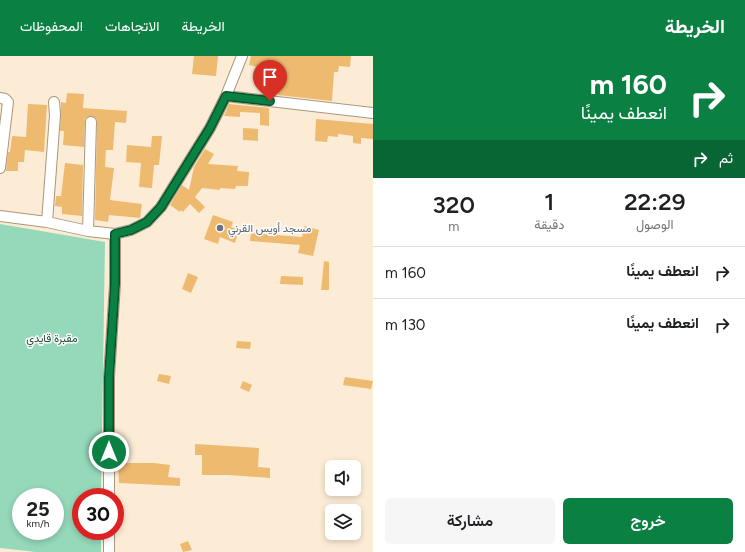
<!DOCTYPE html>
<html lang="ar">
<head>
<meta charset="utf-8">
<style>
  :root { --surface:#fff; --page:#f6f6f6; --text:#202124; --muted:#757577; --line:#e0e0e0; --accent:#0b8043 }
  body { margin:0; font-family:Figtree,Vazirmatn,sans-serif; background:var(--page); color:var(--text); direction:rtl; height:100vh; display:flex; flex-direction:column; font-size:15px; white-space:nowrap }
  * { box-sizing:border-box; margin:0 }
  p { font-size:13px; color:var(--muted) }
  .icon { flex:none; width:22px; height:22px; fill:none; stroke:currentColor; stroke-width:2; stroke-linecap:round; stroke-linejoin:round }
  .map { position:relative; flex:1; overflow:hidden; direction:ltr }
  .drawer { display:flex; flex-direction:column; background:var(--surface); width:372px }
  .drawer>* { flex:none }
  .banner { background:#0b8043; color:#fff; overflow:hidden }
  .controls { position:absolute; left:325px; top:404px; display:grid; gap:8px }
  .controls a { display:grid; place-items:center; width:36px; height:36px; border-radius:6px; background:var(--surface); box-shadow:0 2px 6px #0003; font-size:20px }
  .speed { position:absolute; left:12px; top:432px; display:flex; gap:8px; font-size:20px; font-weight:700; text-align:center }
  .speed>* { display:grid; place-content:center; width:52px; height:52px; border-radius:50%; background:var(--surface); box-shadow:0 2px 6px #0003; line-height:1 }
  .speed small { font-size:10px; font-weight:400 }
  .speed .limit { border:6px solid #d22; background:#fff; color:#111 }
  .pin { position:absolute; display:grid; place-items:center; width:34px; height:34px; color:#fff; margin:-41px -17px; border-radius:50% 50% 50% 0; rotate:-45deg; box-shadow:0 0 4px #0007 }
  .pin .icon { rotate:45deg }
  .me { position:absolute; width:44px; margin:-22px; rotate:0deg; stroke-linejoin:round; filter:drop-shadow(0 0 3px #0008) }
  .turn { display:flex; align-items:center; gap:14px; height:84px; padding:0 12px; font-size:18px }
  .turn .icon { width:52px; height:52px; stroke-width:2.5 }
  .turn b { display:block; font-size:28px; line-height:34px }
  .then { display:flex; align-items:center; height:38px; padding:0 12px; background:#0003; gap:8px; font-size:15px }
  .eta { display:flex; justify-content:space-evenly; align-items:center; height:68px; text-align:center }
  .eta b { font-size:24px; font-weight:600; line-height:28px }
  .cta { display:flex; gap:8px; margin-top:auto; padding:8px 12px }
  .cta a { flex:1; height:46px; border-radius:6px; background:var(--accent); color:#fff; font-size:16px; font-weight:600; line-height:46px; text-align:center }
  .cta a+a { background:var(--page); color:var(--text) }
  ul { padding:0; list-style:none }
  li { display:flex; align-items:center; gap:12px; height:52px; padding:0 12px; border-top:1px solid var(--line) }
  li div { flex:1 }
  li b { display:block; font-size:15px }
  li em { font-style:normal }
  header { display:flex; align-items:center; gap:24px; box-sizing:border-box; height:56px; padding:0 20px; background:var(--accent); color:#fff }
  header strong { font-size:19px }
  nav { display:flex; gap:22px; margin-inline-start:auto; font-size:14px }
  main { display:flex; flex:1; min-height:0 }
  .map>svg:first-child { display:block }
  .green { fill:#95d8ba; fill-rule:evenodd }
  .building { fill:#edba6f }
  .lines { fill:none; stroke-linecap:round; stroke-linejoin:round }
  .minor-casing { stroke:#aa977c; stroke-width:12 }
  .minor { stroke:#fff; stroke-width:10 }
  .route-casing { stroke:#07532c; stroke-width:10 }
  .route { stroke:#0b8043; stroke-width:7 }
  .worship-dot { fill:#6b7280; stroke:#fcfcfc; stroke-width:1.5 }
  .labels { text-anchor:middle; dominant-baseline:central; stroke-width:3; stroke-linejoin:round; paint-order:stroke }
  .worship-label { font-size:11px; fill:#5b616d; stroke:#fcfcfc; text-anchor:start }
  .park-label { font-size:11px; fill:#224c3b; stroke:#fcfcfc }
</style>
</head>
<body>
<header>
<strong>الخريطة</strong>
<nav><a>الخريطة</a><a>الاتجاهات</a><a>المحفوظات</a></nav>
</header>
<main>
<section class="drawer">
<div class="banner">
<div class="turn"><svg class="icon" aria-label="right" viewBox="0 0 24 24"><path d="M7 20v-9h11M14 6l5 5-5 5"/></svg><div><b>160 m</b>انعطف يمينًا</div></div>
<div class="then">ثم<svg class="icon" aria-label="right" viewBox="0 0 24 24"><path d="M7 20v-9h11M14 6l5 5-5 5"/></svg></div>
</div>
<div class="eta">
<div><b>22:29</b><p>الوصول</p></div>
<div><b>1</b><p>دقيقة</p></div>
<div><b>320</b><p>m</p></div>
</div>
<ul>
<li><svg class="icon" aria-label="right" viewBox="0 0 24 24"><path d="M7 20v-9h11M14 6l5 5-5 5"/></svg><div><b>انعطف يمينًا</b></div><em>160 m</em></li>
<li><svg class="icon" aria-label="right" viewBox="0 0 24 24"><path d="M7 20v-9h11M14 6l5 5-5 5"/></svg><div><b>انعطف يمينًا</b></div><em>130 m</em></li>
</ul>
<div class="cta"><a>خروج</a><a>مشاركة</a></div>
</section>
<div class="map">
<svg width="373" height="496" viewBox="0 0 373 496">
  <rect width="100%" height="100%" fill="#fdecd5"/>
  <!-- green -->
  <path class="green" d="M0,168L105,186L101,441H81V475H101V496H36L0,492ZM21,441H55V475H21Z"/>
  <!-- building -->
  <path class="building" d="M194,0H218L216,20L192,18Z
    M251,0H351L350,11L339,10L338,16H334L332,45L278,39L281,12L266,10V13L249,9Z
    M67,37L84,38L83,52L127,55L126,67L115,66L113,94H106L105,111L114,112L110,144L142,148L140,162L109,159L108,166L95,164L97,66L96,63L92,60L85,63L84,91L63,89L64,75H60L61,46L66,47Z
    M28,48L47,49L44,96L25,94L24,106H18V115H6L8,96H10L12,80L26,81Z
    M229,48L269,52V70L260,69V57L240,56V61L224,60Z
    M316,63L373,68V83L361,82V88L353,87V80L338,78V81L328,80L327,86L315,85Z
    M243,72L258,73V85L243,84Z
    M152,80H162L159,109H154L152,132L139,131L141,107L126,106L127,89L151,91Z
    M205,93L214,98L208,108L238,110L237,115L249,116L248,130H236L235,133L220,132V134L202,132L195,141L205,151L199,157L190,148L183,156L181,154L180,156L170,149L182,129L189,134L194,111Z
    M65,107L83,109L82,160L62,158V151L55,150L56,140H61Z
    M213,159L233,166L231,171L239,174L235,187L220,181L218,188L204,183Z
    M304,170L319,174L313,200L298,197L300,189L250,185L251,177L302,181Z
    M324,205L329,206V234H321Z
    M188,217L198,221L191,237L182,233Z
    M281,220L303,221V229L280,228Z
    M237,285L251,286L250,293L236,292Z
    M159,318L171,320L169,328L157,325Z
    M345,321L373,325L371,333L343,329Z
    M243,325L252,329L249,336L240,332Z
    M195,388L259,392L258,411L270,412V422L228,419H202V399H195Z
    M118,407H154L170,409L168,421L180,422V430L119,427Z
    M188,485L192,494L183,496L180,488Z"/>
  <g class="lines">
    <!-- minor casing -->
    <g class="minor-casing">
      <path id="minor" d="M226,40L373,57
        M0,42L5,43L8,46L0,112
        M0,160L47,166L88,175L115,178L131,174L147,166L161,151L210,72L226,40L242,0
        M47,166L55,59L54,46
        M88,175L91,66
        M109,441V321L115,228V178
        M109,496V475"/>
    </g>
    <!-- minor -->
    <use href="#minor" class="minor"/>
  </g>
  <g class="lines">
    <!-- route casing -->
    <g class="route-casing">
      <path id="route" d="M109,396V321L115,228V178L131,174L147,166L161,151L210,72L226,40L270,45"/>
    </g>
    <!-- route -->
    <use href="#route" class="route"/>
  </g>
  <!-- markers -->
  <circle class="worship-dot" cx="220" cy="172" r="4"/>
  <g class="labels">
    <!-- worship labels -->
    <g class="worship-label">
      <text x="228" y="172">مسجد أويس القرني</text>
    </g>
    <!-- park labels -->
    <g class="park-label">
      <text x="52" y="282">مقبرة قايدي</text>
    </g>
  </g>
</svg>
<div class="controls">
<a><svg class="icon" aria-label="sound" viewBox="0 0 24 24"><path d="M4 9h4l5-4v14l-5-4H4zM17 9q2 3 0 6"/></svg></a>
<a><svg class="icon" aria-label="layers" viewBox="0 0 24 24"><path d="M12 4l9 5-9 5-9-5zM3 14l9 5 9-5"/></svg></a>
</div>
<div class="speed"><div>25<small>km/h</small></div><div class="limit">30</div></div>
<div class="pin" style="left:270px;top:45px;background:#d93025"><svg class="icon" aria-label="arrive" viewBox="0 0 24 24"><path d="M6 21V4h12l-3 4 3 4H6"/></svg></div>
<svg class="me" style="left:109px;top:396px" viewBox="-20 -20 40 40"><circle r="17" fill="#0b8043" stroke="#fff" stroke-width="3"/><path d="M0-11L8 9 0 5-8 9z" fill="#fff"/></svg>
</div>
</main>
</body>
</html>
